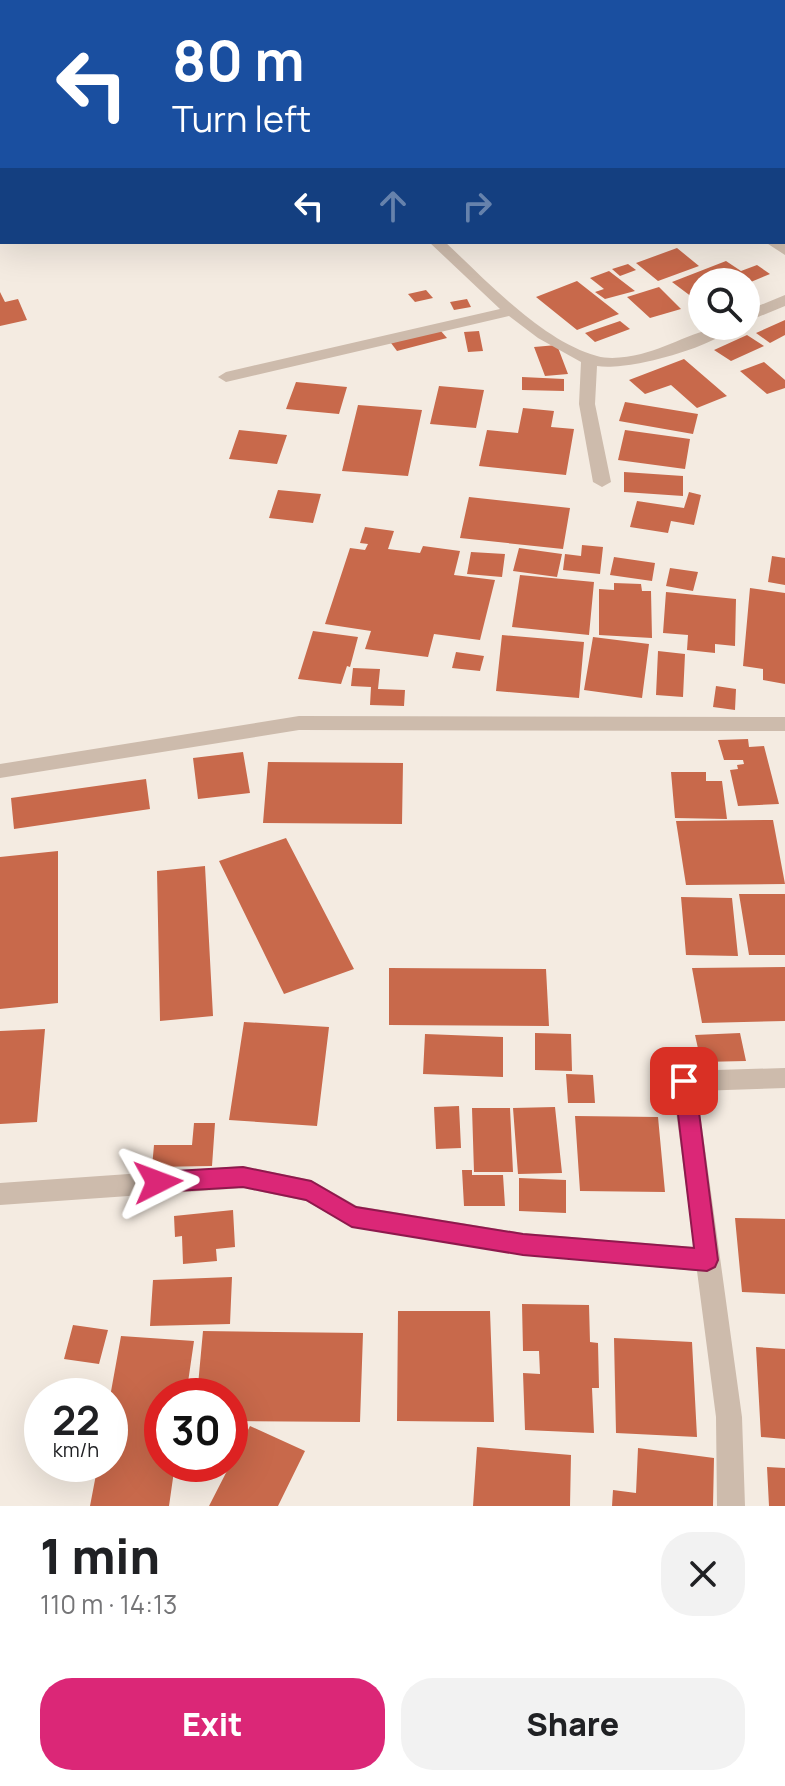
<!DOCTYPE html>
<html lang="en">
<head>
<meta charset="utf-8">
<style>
  :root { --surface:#fff; --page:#f2f2f2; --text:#202124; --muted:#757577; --accent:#db2777 }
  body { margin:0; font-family:Manrope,sans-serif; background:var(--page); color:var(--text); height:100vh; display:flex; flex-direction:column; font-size:30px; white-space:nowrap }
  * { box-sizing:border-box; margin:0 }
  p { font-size:26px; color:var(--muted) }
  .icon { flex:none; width:44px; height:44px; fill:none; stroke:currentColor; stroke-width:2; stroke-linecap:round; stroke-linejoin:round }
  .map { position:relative; height:1506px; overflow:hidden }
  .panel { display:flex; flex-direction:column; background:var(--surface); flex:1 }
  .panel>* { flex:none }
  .banner { position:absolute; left:0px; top:0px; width:786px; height:244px; box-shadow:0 8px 32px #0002; background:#1a4fa0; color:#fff; overflow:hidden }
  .fabs { position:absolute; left:688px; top:268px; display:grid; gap:16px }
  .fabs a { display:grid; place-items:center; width:72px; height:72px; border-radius:50%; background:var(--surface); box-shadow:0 8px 32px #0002; font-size:40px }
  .speed { position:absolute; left:24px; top:1378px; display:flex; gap:16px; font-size:40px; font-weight:700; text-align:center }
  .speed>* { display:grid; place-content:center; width:104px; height:104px; border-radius:50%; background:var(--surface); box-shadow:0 8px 32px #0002; line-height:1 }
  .speed small { font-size:20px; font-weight:400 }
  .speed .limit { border:12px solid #d22; background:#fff; color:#111 }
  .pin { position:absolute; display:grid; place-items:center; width:68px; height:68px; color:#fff; margin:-34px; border-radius:16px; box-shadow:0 4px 12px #0006 }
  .me { position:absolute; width:88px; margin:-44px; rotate:87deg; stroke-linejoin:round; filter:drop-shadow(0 0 6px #0008) }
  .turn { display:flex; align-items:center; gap:28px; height:168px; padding:0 40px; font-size:36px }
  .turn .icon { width:104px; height:104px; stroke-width:2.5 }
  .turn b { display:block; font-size:56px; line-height:68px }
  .lanes { display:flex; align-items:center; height:76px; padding:0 40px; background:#0003; justify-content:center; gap:40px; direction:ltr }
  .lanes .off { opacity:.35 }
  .round { display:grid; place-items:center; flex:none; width:84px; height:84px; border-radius:32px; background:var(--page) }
  .summary { display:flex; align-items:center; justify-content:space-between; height:136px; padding:0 40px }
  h1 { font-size:48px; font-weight:800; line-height:60px }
  .cta { display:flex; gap:16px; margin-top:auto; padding:16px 40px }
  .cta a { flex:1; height:92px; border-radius:32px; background:var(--accent); color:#fff; font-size:32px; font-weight:800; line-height:92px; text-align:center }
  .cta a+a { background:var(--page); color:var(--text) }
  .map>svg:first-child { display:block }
  .building { fill:#c8694b }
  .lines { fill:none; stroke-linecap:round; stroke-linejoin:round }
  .street { fill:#cdbbac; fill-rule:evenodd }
  .route { fill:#db2777; stroke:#8e194d; stroke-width:2 }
</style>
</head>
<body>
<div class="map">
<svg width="785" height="1506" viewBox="0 0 785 1506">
  <rect width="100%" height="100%" fill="#f4ebe1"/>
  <!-- building -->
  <path class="building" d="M677,248L699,266L658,281L636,263Z
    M726,261L741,271L757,265L770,274L746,284L702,282L700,303L672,282Z
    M628,264L636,270L620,276L612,269Z
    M609,271L635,291L605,299L595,292L604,289L590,278Z
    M577,281L619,314L577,330L536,297Z
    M659,287L681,309L650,318L627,297Z
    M426,290L433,298L415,302L408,294Z
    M0,292L5,302L18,299L27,320L0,326Z
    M467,299L471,307L454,310L450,302Z
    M785,320V335L770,343L756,333Z
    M620,321L630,329L595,342L585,333Z
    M440,330L447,338L397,351L391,343Z
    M479,331L483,351L468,352L464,332Z
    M747,335L764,346L731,361L714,350Z
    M557,345L568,374L545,376L534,347Z
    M684,359L727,396L697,408L671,385L645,394L629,380Z
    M764,362L785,380V388L767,394L740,371Z
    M522,377L564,379V391L522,390Z
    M296,382L347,387L339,414L286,409Z
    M439,386L484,390L476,428L430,424Z
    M625,402L698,414L693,434L619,421Z
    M358,405L422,410L408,476L342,471Z
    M523,408L554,411L551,427L574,429L566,475L479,466L487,430L518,433Z
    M239,430L287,435L277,464L229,459Z
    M625,430L690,439L685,469L618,460Z
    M624,472L683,476V496L624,492Z
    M278,490L321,494L313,523L269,518Z
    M689,492L701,495L694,525L671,521L668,533L630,527L637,501L684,508Z
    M469,497L570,508L563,549L460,538Z
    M365,527L394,531L388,549L420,553L423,546L460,551L454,575L495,580L480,640L434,634L428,657L365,649L371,631L325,624L350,548L365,550L368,544L360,543Z
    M582,545L603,547L600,574L563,570L565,554L581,556Z
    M519,548L562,554L557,577L513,571Z
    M471,552L505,554L502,577L467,574Z
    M772,556L785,558V585L768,582Z
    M614,557L655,563L652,581L610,575Z
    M670,568L698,572L693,591L666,586Z
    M520,575L594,582L589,635L512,627Z
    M614,583L641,584L642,591H651L652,638L599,635V589L614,590Z
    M750,588L785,593V684L763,680V669L743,666Z
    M666,592L736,599L735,646L715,644V653L687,650L688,635L663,633Z
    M313,631L358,637L350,667L347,666L341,684L298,679Z
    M502,635L584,642L579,698L496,691Z
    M593,637L649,644L642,698L584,690Z
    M658,651L685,654L683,697L656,695Z
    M456,652L484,656L480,671L452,668Z
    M353,668L380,669L378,689L405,690L404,706L370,705L371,687L351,686Z
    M716,686L736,689L735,710L713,707Z
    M748,739L749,747L764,746L779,804L738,806L730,770L738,769L737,765L744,764L743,760H724L718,740Z
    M243,752L250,793L198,799L193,758Z
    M268,762L403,763L402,824L263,823Z
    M671,772H706V781H722L727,819L675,818Z
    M146,779L150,809L14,829L11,798Z
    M773,820L785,884L686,885L676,821Z
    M286,838L354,969L284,994L219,861Z
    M58,851V1003L0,1009V857Z
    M205,866L213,1016L160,1021L157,871Z
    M739,894H785V955H749Z
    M681,897L732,898L738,956L686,955Z
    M785,967V1021L702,1023L692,968Z
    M389,968L546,969L549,1026L389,1025Z
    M244,1022L329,1027L317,1126L229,1120Z
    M45,1029L37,1122L0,1124V1031Z
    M535,1033L571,1034L572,1071L535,1070Z
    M740,1033L746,1061L701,1062L695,1035Z
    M425,1034L503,1037V1077L423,1074Z
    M566,1074L593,1075L595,1103H568Z
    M459,1106L461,1148L436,1149L434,1107Z
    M555,1107L562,1173L518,1174L513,1108Z
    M472,1108H510L513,1172H474Z
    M575,1116L658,1117L665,1192L580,1191Z
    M194,1123H215L212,1166L152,1167L154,1145H192Z
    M462,1170H472V1175H503L505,1206H464Z
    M519,1178L566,1180V1213L519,1211Z
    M233,1210L235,1247L216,1249L217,1261L183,1264L182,1236L175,1237L174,1216Z
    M735,1218L785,1219V1294L742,1292Z
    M232,1277L230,1324L150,1326L153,1280Z
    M522,1304L589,1305L590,1342L598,1343L599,1388H592L594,1433L525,1430L523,1373L540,1374L539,1351H523Z
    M398,1311H490L494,1422L397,1421Z
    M73,1325L108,1330L99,1364L64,1359Z
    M203,1331L363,1333L360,1422L230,1421V1396H197Z
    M121,1336L194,1341L186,1396H162V1464H175L169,1506H90L98,1464H110V1397Z
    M614,1338L692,1342L697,1437L616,1433Z
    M756,1347L785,1349V1439L761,1437Z
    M250,1426L305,1451L278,1506H209Z
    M477,1447L571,1455L570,1506H473Z
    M638,1448L714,1458L713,1506H612L613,1490L636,1493Z
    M767,1467L785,1468V1506H769Z"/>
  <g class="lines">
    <!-- street -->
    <path class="street" d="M46,0H64L45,2Z
      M143,0H157L158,2H144Z
      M401,0H416L417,2H402Z
      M463,0H481L462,2Z
      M648,0H663L664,2H649Z
      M2,11V19L0,20V12Z
      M784,72H785V80H784Z
      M429,242H445C487,281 542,341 597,356C611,360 627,357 641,354C673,346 701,326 735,326C712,348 629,371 597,366L595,404L611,482L602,487L593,482L579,404L581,362L538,338L509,316L226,382L218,377L226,372L500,309Z
      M765,242L785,244V255Z
      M785,295V306L746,322V311Z
      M299,716L785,717V731L299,730L0,778V764Z
      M785,1068V1088L697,1091L742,1417L745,1506H717L716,1417L697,1271L523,1255L352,1227L306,1201L243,1188L0,1205V1183L243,1166L311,1180L357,1206L523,1233L694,1247L672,1081L676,1074L684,1071Z"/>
  </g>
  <!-- route -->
  <path class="route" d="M684,1072L692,1074L695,1081L718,1260L715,1267L707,1271L523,1255L352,1227L306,1200L243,1187L158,1192L150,1189L147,1182L150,1175L158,1172L243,1167L311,1181L356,1207L523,1234L694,1248L674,1081L677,1074Z"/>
</svg>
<div class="fabs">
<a><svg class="icon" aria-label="search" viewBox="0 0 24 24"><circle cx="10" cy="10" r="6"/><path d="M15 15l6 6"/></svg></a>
</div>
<div class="speed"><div>22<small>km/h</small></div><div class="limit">30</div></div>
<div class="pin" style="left:684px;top:1081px;background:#d93025"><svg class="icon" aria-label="arrive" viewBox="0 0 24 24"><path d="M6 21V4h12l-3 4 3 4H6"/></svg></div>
<svg class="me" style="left:158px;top:1182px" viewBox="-20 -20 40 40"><path d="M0-17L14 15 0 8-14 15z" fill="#db2777" stroke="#fff" stroke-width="4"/></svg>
<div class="banner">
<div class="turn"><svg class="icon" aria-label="left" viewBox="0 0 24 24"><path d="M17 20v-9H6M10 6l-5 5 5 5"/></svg><div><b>80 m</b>Turn left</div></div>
<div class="lanes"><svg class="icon" aria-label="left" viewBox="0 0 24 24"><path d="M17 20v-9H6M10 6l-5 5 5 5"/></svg><svg class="icon off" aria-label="ahead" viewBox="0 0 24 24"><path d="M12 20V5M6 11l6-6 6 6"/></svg><svg class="icon off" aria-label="right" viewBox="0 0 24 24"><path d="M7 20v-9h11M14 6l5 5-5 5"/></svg></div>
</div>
</div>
<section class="panel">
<div class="summary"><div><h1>1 min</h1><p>110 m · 14:13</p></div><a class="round"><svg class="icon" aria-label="close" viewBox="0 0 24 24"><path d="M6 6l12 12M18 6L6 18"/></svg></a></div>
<div class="cta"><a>Exit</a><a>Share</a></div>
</section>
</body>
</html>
